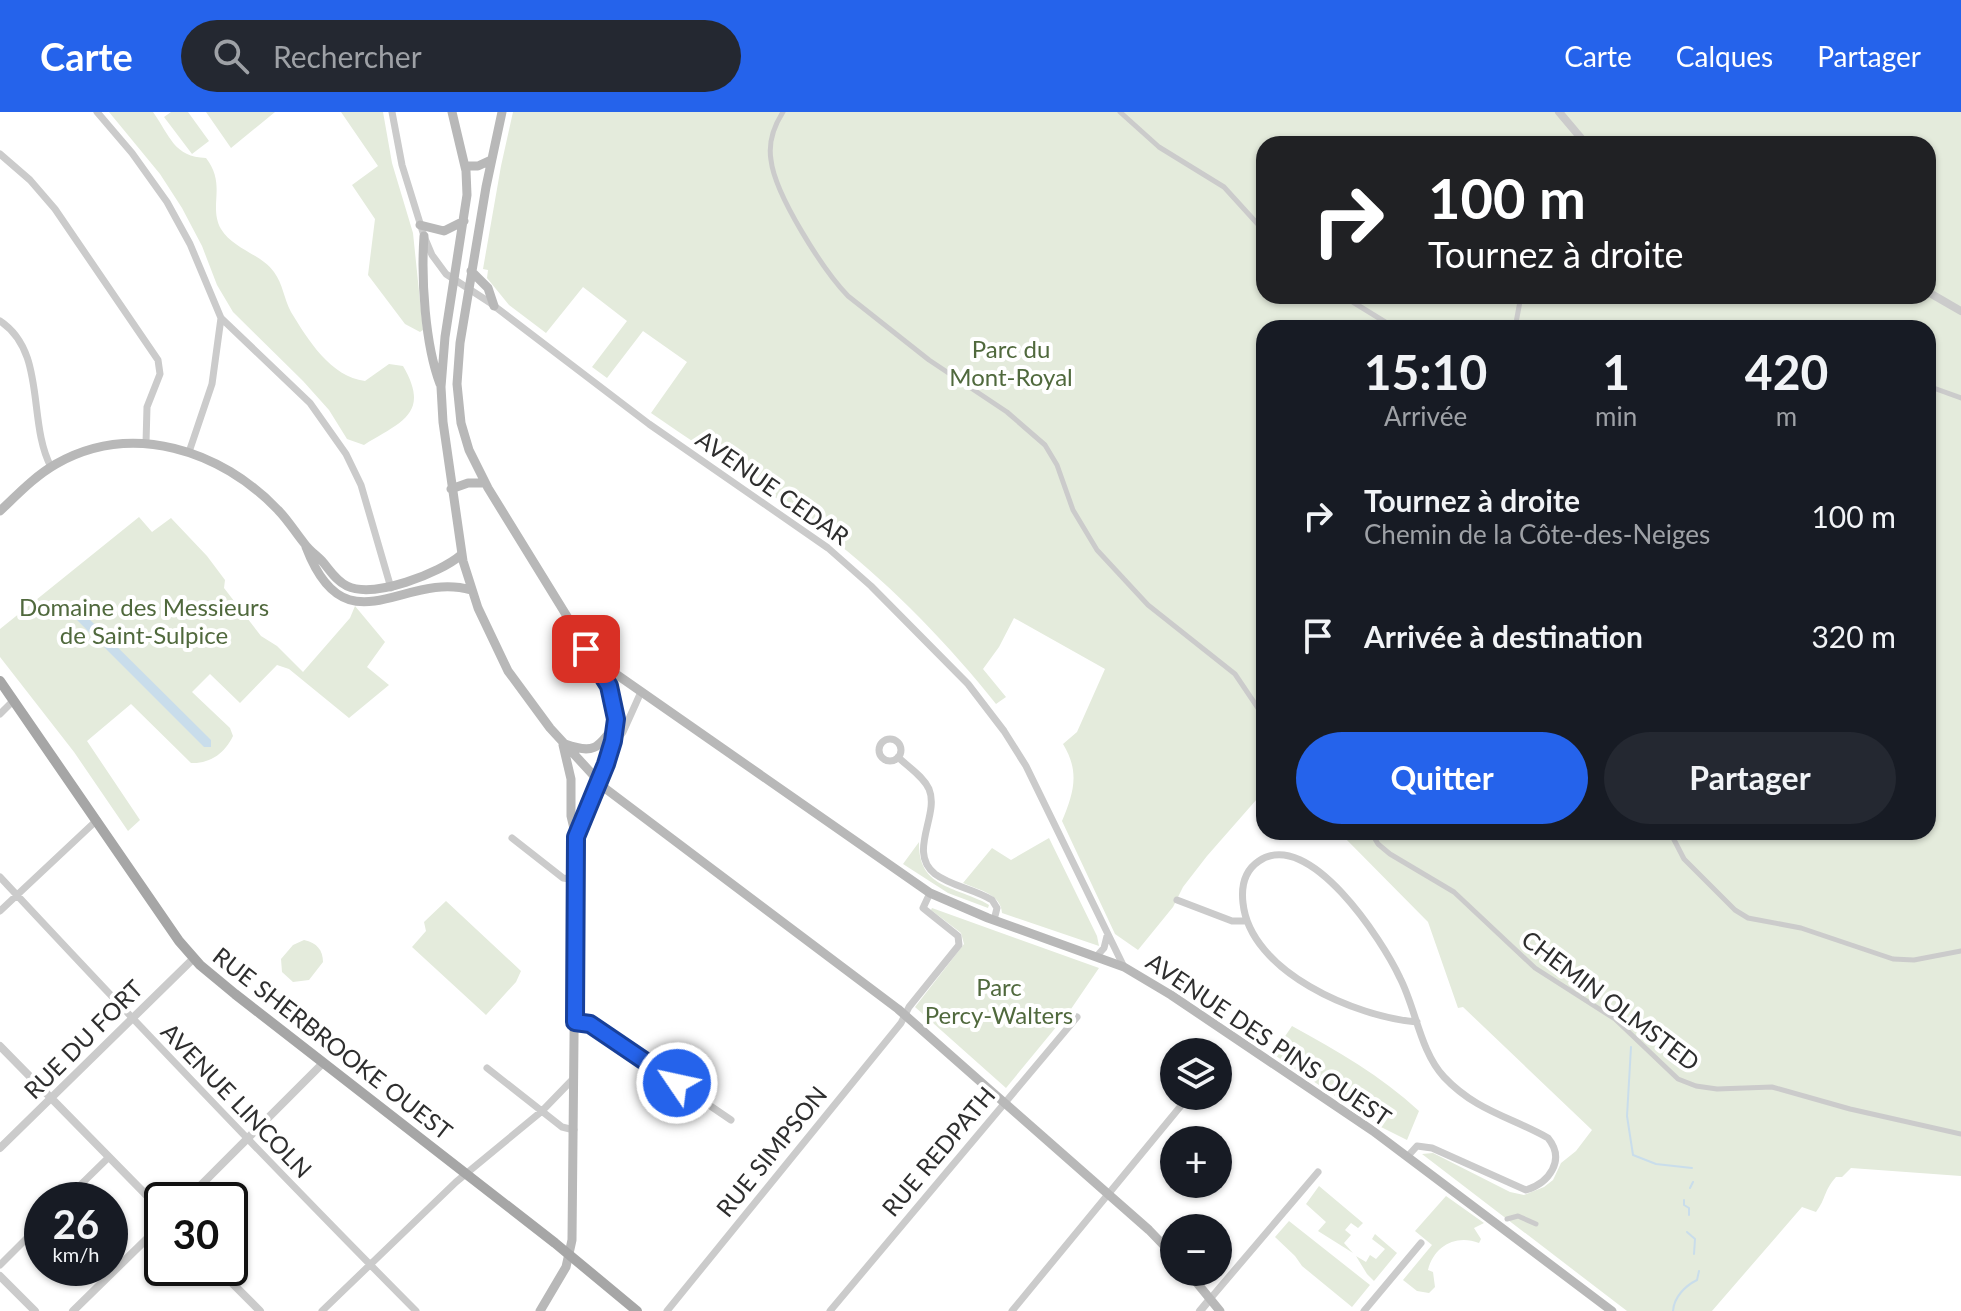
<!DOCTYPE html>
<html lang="fr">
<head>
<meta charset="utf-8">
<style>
  :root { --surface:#171b24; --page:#242831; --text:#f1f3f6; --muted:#9ea1a6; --accent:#2563eb }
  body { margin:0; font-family:Lato,sans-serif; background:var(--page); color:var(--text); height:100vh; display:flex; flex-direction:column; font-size:30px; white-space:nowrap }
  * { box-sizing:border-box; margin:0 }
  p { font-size:26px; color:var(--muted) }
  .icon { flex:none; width:44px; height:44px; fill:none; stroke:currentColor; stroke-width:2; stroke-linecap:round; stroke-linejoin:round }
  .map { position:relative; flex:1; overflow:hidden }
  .drawer { position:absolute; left:1256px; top:208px; width:680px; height:520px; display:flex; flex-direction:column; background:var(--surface); border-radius:24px; box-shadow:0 2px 6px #0004 }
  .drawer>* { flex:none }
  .top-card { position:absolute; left:1256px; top:24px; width:680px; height:168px; border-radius:24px; box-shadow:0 2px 6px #0004; background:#202124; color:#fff; overflow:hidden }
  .fabs { position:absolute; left:1160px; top:926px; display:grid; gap:16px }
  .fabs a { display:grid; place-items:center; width:72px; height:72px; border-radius:50%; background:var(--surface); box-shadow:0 2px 6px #0004; font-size:40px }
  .speed { position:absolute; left:24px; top:1070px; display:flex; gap:16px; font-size:40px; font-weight:700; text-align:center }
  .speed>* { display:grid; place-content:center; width:104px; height:104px; border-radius:50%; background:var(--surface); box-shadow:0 2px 6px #0004; line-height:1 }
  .speed small { font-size:20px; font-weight:400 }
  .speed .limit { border:4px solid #111; border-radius:12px; background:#fff; color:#111 }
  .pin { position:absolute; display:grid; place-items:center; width:68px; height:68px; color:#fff; margin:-34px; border-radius:16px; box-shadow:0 4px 12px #0006 }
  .me { position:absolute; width:88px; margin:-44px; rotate:304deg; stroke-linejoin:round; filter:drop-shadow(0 0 6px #0008) }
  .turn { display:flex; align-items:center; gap:28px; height:168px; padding:0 40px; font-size:36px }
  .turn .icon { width:104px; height:104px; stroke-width:2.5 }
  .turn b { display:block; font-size:56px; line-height:68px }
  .eta { display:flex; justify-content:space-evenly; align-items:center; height:136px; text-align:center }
  .eta b { font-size:48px; font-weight:700; line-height:56px }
  .primary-button { display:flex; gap:16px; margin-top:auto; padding:16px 40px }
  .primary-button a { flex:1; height:92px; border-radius:48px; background:var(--accent); color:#fff; font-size:32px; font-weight:700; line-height:92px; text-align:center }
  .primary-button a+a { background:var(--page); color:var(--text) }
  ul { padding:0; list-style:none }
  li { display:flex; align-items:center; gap:24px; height:120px; padding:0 40px }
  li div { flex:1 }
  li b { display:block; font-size:30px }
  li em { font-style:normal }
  header { display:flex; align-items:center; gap:48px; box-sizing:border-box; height:112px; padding:0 40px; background:var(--accent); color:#fff }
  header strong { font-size:38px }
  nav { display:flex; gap:44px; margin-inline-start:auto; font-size:28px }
  .search { width:560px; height:72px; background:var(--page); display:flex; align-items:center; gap:20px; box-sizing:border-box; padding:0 28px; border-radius:44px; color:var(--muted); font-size:30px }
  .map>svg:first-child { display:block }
  .green { fill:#e4ebdc; fill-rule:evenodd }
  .water { fill:#c9ddeb }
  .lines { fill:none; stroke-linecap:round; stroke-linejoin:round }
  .stream { stroke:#c9ddeb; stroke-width:2 }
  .pedestrian { stroke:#cbcbcb; stroke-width:5 }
  .minor { stroke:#cbcbcb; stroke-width:7 }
  .tertiary { stroke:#cbcbcb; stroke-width:8 }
  .secondary { stroke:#b8b8b8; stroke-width:9 }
  .primary { stroke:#a6a6a6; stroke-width:10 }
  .route-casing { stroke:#184099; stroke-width:20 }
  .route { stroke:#2563eb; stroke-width:14 }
  .labels { text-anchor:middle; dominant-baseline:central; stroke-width:8; stroke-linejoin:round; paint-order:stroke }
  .park-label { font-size:24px; fill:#50693d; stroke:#fff }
  .street-label { font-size:24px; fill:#2e2e2e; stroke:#fff }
</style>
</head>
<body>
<header>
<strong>Carte</strong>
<div class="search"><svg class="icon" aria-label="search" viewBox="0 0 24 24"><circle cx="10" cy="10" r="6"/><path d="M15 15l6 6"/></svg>Rechercher</div>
<nav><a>Carte</a><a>Calques</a><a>Partager</a></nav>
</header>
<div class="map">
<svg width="1961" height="1199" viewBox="0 0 1961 1199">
  <rect width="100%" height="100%" fill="#fff"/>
  <!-- green -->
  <path class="green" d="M109,0H153C170,24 174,45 206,46C227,73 208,94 221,117C233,137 261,142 274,160C283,172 284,187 291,200C308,228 331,265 365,269L389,252L403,254C431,302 401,310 364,333L347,327L329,298L303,269L233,200L217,173L202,134L182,96L160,62Z
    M171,0H188L209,29L192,42L164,5Z
    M206,0H275L231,36Z
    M341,0H383L392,51L413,121L423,218L420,220L405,212L368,163L375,107L352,73L378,54Z
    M513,0H1961V1064L1851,1056L1842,1065H1836C1824,1078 1826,1087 1816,1100L1802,1095L1712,1199H1627L1422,1042L1433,1041L1510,1080L1524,1083L1544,1075L1553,1068L1561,1051L1576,1039L1592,1018L1463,895L1458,896L1428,810L1339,720H1928V216H1264V679L1207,744L1183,775L1173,795L1138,838L1115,822L1062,709C1074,680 1080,660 1063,632L1077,620L1105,557L1014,506L999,535L983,557L1006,585L996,592C951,535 894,476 837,431C778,384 713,344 651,301L687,250L643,219L607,266L592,255L627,209L583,175L546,221L509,193L487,166L488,158L483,157L501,54ZM1264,32H1928V184H1264Z
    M139,405L152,420L171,406L207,444L225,468L224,476L261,524L277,534L303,560L350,506L355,494L385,530L367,555L389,573L349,606L289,557L277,553L240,591L210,562L192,580L230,616L233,624C225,641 210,652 191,651L131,592L87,629L140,708L128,719L74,640L0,545V517Z
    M1049,726L1097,824L1099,834L1002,801C1001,782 979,778 963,771L992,736L1011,748Z
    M919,730C918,773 950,774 982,789L989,793L988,796L948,781L903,752Z
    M446,789L521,859L516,870L486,903L412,835L426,819L424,810Z
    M932,796L1099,856L1071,897L1006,976L915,895L964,832L961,821L931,798Z
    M304,828C317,831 323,838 323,850L309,868L293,870L282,860L281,847L293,833Z
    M1292,914C1338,939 1381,964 1419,999L1407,1028L1381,1015L1273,942Z
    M1319,1074L1363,1111L1358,1116L1351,1111L1345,1118L1351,1123L1344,1131L1353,1141L1318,1119L1326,1110L1306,1092Z
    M1446,1084L1484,1111L1474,1116L1481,1127L1479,1131C1456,1122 1434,1134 1428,1158L1433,1160L1435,1175L1429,1181L1417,1179L1403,1168L1432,1133L1415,1119Z
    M1289,1109L1370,1173L1352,1195L1302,1154L1295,1144L1275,1125Z
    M1375,1122L1397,1141L1374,1169L1367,1162L1356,1144L1366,1150L1370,1143L1376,1147L1385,1137L1372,1127Z"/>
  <!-- water -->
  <path class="water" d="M73,495H77L211,628V635H204L70,501Z"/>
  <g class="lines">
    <!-- stream -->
    <path class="stream" d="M1631,935L1627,1004L1633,1043L1656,1052L1692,1056
      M1690,1076L1693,1070
      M1684,1088V1093L1689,1096V1103
      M1687,1120L1695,1127L1694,1142
      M1673,1199C1674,1185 1685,1174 1697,1168L1699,1159"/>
    <!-- pedestrian -->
    <path class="pedestrian" d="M783,0C774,14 768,30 771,48C775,83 823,158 848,184L929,248L1007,300L1045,333L1057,353L1073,398L1097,438L1148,493L1235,562L1264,605
      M1120,0L1159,35L1224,75L1264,119
      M1343,184L1395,216
      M1515,216L1521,184
      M1928,274L1961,286
      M1371,720L1378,732L1390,742L1454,780L1535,856L1615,907L1678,967L1696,974L1717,977L1772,975L1850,997L1961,1022
      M1670,720L1684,747L1735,798L1748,806L1801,816L1893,847L1914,848L1961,839
      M1507,1107L1518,1104L1536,1112"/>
    <!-- minor -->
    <path class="minor" d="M97,0L132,41L167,90L190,132L221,206L310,291L346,342L361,373L391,476
      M392,0L402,53L424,124L432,143L446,162L489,190L649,312L828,436L871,474L968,572L1004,619L1026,654L1124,855
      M0,42L30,68L55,97L158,248L160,262L147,295L146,331
      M0,209C47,240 27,310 51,355
      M189,340L212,272L221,206
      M0,602L14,588
      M879 638a11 11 0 1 1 22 0a11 11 0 1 1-22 0Z
      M613,633L623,620L641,580
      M898,645C908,655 923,664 929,677C940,703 907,740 935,762C951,774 974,777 992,788L997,796L994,808
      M512,726L563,766L576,768
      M0,765C137,912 275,1057 416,1199
      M1177,788L1232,809H1246
      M0,799L97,708
      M1096,845L1104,836L1107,824
      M575,910L590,912L731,1008
      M487,956L562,1015L574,1018
      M1407,1045L1417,1034L1432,1036L1526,1078C1549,1071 1566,1048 1548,1026C1511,1005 1476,999 1444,965C1420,939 1416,897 1400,866C1383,829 1309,715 1259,749C1244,759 1241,774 1243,791C1250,860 1356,905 1417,910
      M65,1088L109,1045
      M0,1153L42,1111
      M1210,1187L1318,1060
      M322,1199L456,1070L542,999L574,966
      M667,1199L901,911L909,895L959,833L958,824L923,796L930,781
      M830,1199L1077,905
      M1012,1199L1189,984
      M1364,1199L1421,1131"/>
    <!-- tertiary -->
    <path class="tertiary" d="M1559,0L1586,32
      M1928,180L1961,199
      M0,934L162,1099
      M0,1036L194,846
      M186,1088L323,951
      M217,1156L260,1199
      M0,1164L35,1199
      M73,1199L162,1112
      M1200,1199L1210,1187"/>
    <!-- secondary -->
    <path class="secondary" d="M452,0L466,59L467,83L445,225L441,275L443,310L463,449L478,496L508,559L550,616L606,677L898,897L1149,1118L1174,1144
      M502,0L486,75L460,231L457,272L461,311L469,338L488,376L605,566L614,590V624L602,662L576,725L572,1128L566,1155L540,1199
      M465,54H478L491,48
      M420,113L444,119L464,109
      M424,124C421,167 425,232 440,272
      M471,159L488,176L494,194
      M451,377L468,371H484
      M0,399C18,382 35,364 56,352C132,309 221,338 278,398C288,408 295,420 304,431C309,438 316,443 322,449C330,458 335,468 347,474C374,487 440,461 461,443
      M306,435C346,540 404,458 471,478
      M597,554L613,560L930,781L988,806L1124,855L1171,883L1373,1019L1612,1199
      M565,632C593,642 598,637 614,614
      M563,633L571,667V704L576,725
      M1188,1160L1220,1199"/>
    <!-- primary -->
    <path class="primary" d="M0,569L179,829L200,853L235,882L555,1131L637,1199"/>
  </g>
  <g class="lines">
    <!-- route casing -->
    <g class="route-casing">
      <path id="route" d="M586,537L609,574L616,607L613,629L606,652L576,725L575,910L590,912L677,971"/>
    </g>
    <!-- route -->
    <use href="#route" class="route"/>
  </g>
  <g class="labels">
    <!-- park labels -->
    <g class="park-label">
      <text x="1011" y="236">Parc du<tspan x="1011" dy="28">Mont-Royal</tspan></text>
      <text x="144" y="494">Domaine des Messieurs<tspan x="144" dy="28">de Saint-Sulpice</tspan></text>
      <text x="999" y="874">Parc<tspan x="999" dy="28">Percy-Walters</tspan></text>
    </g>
    <!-- street labels -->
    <g class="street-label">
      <text transform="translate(773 375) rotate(35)">AVENUE CEDAR</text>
      <text transform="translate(1611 888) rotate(37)">CHEMIN OLMSTED</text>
      <text transform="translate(83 927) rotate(-45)">RUE DU FORT</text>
      <text transform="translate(1269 927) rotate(34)">AVENUE DES PINS OUEST</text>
      <text transform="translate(333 931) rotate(38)">RUE SHERBROOKE OUEST</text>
      <text transform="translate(237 988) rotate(46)">AVENUE LINCOLN</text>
      <text transform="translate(771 1039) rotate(-51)">RUE SIMPSON</text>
      <text transform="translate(938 1039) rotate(-50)">RUE REDPATH</text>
    </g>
  </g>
</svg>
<div class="fabs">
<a><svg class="icon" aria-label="layers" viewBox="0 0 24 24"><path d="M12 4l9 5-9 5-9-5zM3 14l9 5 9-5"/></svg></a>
<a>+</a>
<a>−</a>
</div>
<div class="speed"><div>26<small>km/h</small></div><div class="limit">30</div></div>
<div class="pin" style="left:586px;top:537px;background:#d93025"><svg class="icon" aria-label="arrive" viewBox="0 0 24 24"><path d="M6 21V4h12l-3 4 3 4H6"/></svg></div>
<svg class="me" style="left:677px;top:971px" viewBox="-20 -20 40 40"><circle r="17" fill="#2563eb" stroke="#fff" stroke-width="3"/><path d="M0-11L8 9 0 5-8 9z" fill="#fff"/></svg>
<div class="top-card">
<div class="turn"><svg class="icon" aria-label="right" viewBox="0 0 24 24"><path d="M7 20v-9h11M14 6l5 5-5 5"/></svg><div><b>100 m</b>Tournez à droite</div></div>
</div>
<section class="drawer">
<div class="eta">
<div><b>15:10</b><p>Arrivée</p></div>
<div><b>1</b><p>min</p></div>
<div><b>420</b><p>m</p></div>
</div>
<ul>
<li><svg class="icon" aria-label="right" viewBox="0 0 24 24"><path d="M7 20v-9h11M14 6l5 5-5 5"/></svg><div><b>Tournez à droite</b><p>Chemin de la Côte-des-Neiges</p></div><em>100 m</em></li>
<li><svg class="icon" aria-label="arrive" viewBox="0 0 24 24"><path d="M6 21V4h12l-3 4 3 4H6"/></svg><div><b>Arrivée à destination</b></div><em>320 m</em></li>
</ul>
<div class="primary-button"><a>Quitter</a><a>Partager</a></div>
</section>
</div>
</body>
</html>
